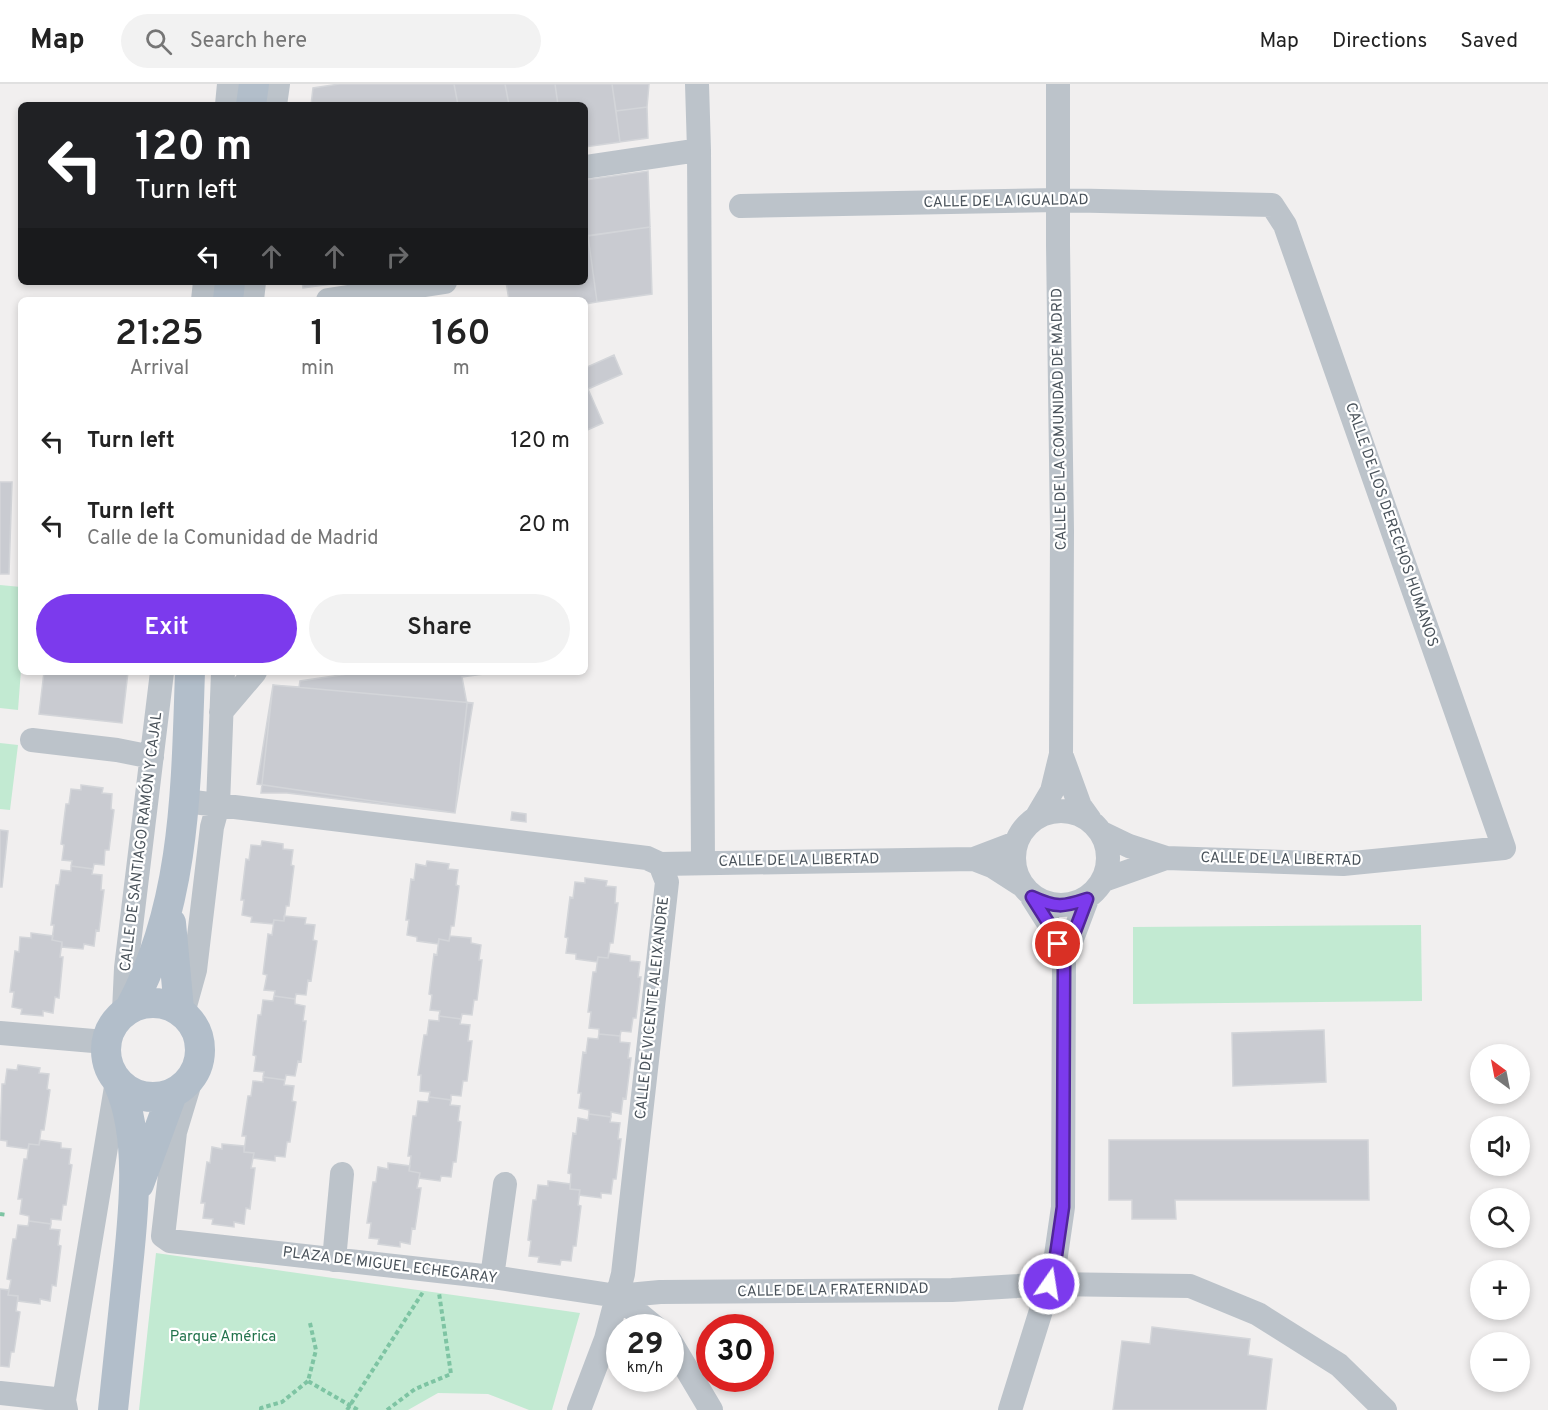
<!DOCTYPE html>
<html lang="en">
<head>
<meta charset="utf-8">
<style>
  :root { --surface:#fff; --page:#f2f2f2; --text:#222; --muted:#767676; --line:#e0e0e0; --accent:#7c3aed }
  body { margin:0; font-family:Overpass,sans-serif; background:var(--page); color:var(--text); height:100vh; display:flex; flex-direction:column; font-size:22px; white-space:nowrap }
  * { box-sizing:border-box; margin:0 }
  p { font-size:20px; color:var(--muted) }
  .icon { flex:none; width:33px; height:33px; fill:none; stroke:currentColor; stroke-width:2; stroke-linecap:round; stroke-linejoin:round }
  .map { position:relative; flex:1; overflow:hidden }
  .drawer { position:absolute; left:18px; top:213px; width:570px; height:378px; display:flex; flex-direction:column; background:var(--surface); border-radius:9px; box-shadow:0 3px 9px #0003 }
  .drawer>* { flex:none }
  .guide { position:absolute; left:18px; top:18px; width:570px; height:183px; border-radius:9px; box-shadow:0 3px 9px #0003; background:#202124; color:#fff; overflow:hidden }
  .needle { width:39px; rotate:328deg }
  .controls { position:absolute; left:1470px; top:960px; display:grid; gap:12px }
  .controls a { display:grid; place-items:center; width:60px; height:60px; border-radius:50%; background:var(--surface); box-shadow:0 3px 9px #0003; font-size:30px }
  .speed { position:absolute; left:606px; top:1230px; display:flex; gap:12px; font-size:30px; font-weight:700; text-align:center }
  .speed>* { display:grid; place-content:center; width:78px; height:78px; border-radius:50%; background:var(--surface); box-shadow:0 3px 9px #0003; line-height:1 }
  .speed small { font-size:15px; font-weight:400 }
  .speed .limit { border:9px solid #d22; background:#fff; color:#111 }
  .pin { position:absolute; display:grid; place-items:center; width:51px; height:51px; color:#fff; margin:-26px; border:3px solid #fff; border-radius:50%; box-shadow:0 2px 6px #0007 }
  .me { position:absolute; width:66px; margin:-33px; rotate:13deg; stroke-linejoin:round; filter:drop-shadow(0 0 4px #0008) }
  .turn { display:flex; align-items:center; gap:21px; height:126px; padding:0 18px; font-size:27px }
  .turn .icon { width:78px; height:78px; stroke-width:2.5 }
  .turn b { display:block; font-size:42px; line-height:51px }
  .lanes { display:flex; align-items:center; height:57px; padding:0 18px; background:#0003; justify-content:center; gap:30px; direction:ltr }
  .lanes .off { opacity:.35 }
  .eta { display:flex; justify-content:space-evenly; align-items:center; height:102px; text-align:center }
  .eta b { font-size:36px; font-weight:600; line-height:42px }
  .button { display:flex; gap:12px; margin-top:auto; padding:12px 18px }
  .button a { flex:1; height:69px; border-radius:36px; background:var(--accent); color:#fff; font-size:24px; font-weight:600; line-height:69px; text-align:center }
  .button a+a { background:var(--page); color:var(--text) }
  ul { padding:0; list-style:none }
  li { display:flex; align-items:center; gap:18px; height:84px; padding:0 18px }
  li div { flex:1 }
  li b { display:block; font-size:22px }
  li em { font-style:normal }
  header { display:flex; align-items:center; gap:36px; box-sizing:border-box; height:84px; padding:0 30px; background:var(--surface); border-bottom:2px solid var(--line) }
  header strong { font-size:28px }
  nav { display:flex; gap:33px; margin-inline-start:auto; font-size:21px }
  .search { width:420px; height:54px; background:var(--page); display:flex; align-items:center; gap:15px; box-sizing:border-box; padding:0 21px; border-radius:33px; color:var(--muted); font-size:22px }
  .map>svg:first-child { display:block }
  .green { fill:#c2ead2 }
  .building { fill:#c9cbd1; stroke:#d3d5d9; stroke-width:1.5 }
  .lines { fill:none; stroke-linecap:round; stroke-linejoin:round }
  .path { stroke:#7ec4a3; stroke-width:4; stroke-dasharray:4.5 3; stroke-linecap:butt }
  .minor { stroke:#bcc3ca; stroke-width:24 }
  .major { stroke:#b2beca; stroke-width:30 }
  .route-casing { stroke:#51269a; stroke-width:15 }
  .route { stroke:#7c3aed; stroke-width:10 }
  .labels { text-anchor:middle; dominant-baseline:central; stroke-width:4.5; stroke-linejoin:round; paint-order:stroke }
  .street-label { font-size:15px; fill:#49525a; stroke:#fff }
  .park-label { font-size:15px; fill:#22734c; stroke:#fff }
</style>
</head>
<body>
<header>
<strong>Map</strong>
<div class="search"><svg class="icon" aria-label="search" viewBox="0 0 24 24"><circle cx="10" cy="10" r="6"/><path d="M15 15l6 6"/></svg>Search here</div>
<nav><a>Map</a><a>Directions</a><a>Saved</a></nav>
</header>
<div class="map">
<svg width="1548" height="1326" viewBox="0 0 1548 1326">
  <rect width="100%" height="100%" fill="#f1efef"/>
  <!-- green -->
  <path class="green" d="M0,501L21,503V586L18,626L0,624Z
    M0,659L18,661L10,726L0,725Z
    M1421,841L1422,917L1133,920V843Z
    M156,1169L580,1229L552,1326H529L488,1310L438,1309L408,1326H139Z"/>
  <!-- building -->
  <path class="building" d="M339,0H454L458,21H311L313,4Z
    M454,0H505L509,21H458Z
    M505,0H555L558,21H509Z
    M555,0H612L620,58L585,63V21H558Z
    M612,0H649L647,23L616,27Z
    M647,23L648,54L620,58L616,27Z
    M648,87L650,143L585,152V96Z
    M650,143L652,210L597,218L588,152Z
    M585,152H588L597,218L585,220V216H509L506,198H585Z
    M302,198H347L303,204Z
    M614,271L622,290L588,305L603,339L585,347V284Z
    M0,398H12L9,490H0Z
    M44,588H128L122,639L39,630Z
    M361,588H483V590L462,593L467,620L455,729L287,709H261L273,601L299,603L300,597Z
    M273,601L473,619L455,729L257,700Z
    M81,701L103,704L102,709L112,710L111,725L114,726L109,766H105L104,781L94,780L93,785L71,782L72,777L62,776L64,761L61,760L66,720H69L71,705L81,706Z
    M512,728L526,730V738L511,736Z
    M0,746L8,747L2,803H0Z
    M262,757L283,760V765L293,766L291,781L294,782L289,822H286L284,837L274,836L273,840L251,838L252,833L242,831L244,816H241L246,775L249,776L251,761L261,762Z
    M427,777L449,780L448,785L458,786L456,801L459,802L454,842H451L449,857L439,855L438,860L417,857V853L407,851L409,836H406L411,795L414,796L416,780L426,782Z
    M71,782L93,785L92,790L102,791L101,806H104L99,847L96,846L94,862L84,860L83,865L62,863V858L52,856L54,841H51L56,801H59L61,786L71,787Z
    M585,794L607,797L606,802L616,803L615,819H618L613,859H610L608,874L598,873L597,878L576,875V870L566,869L568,854L565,853L570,813L573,814L575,798L585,799Z
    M284,832L306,834L305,840L315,841L313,856L317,857L311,897L308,896L306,911L296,910L295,915L274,912L275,907L264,906L267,891L263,890L268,850L272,851L274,836L284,837Z
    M31,849L53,852L52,856L62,858L60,873H63L59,914L55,913L53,929L43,927V932L21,930L22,925L12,923L14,908H10L15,867L19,868L20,853L31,854Z
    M450,852L471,854V859L481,861L479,876H482L477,916H474L472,931L462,930L461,935L439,932L440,927L430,926L432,911L429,910L434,870L437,871L439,855L449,857Z
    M609,869L630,872V877L640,878L638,893H641L636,934H633L631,948L621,947L620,952L599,950V945L589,944L591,928H588L593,888H596L598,873L608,874Z
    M274,912L295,915V920L305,922L303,937H306L301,978L298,977L295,992L286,991L285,996L263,993L264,988L254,987L256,972L253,971L258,931H261L263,916L273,917Z
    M439,932L461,935L460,940L470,941L468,957H472L467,997H463L461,1012L451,1011V1016L429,1013L430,1008L420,1007L421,991H418L424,951H427L429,936L439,937Z
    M1324,946L1326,998L1233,1002L1232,949Z
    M599,950L620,952V958L630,959L628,974H631L626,1015L623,1014L621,1030L611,1028V1033L589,1030V1026L579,1024L581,1009H578L583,968L586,969L588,954L598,955Z
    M18,981L40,984L39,989L49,990L47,1005L50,1006L44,1046H41L39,1061L29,1060L28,1065L7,1062V1057L0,1056L2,1000H5L7,985L17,986Z
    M263,993L285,996L284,1001L294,1002L292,1017L296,1018L290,1058H287L285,1073L275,1072V1077L253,1074L254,1069L244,1068L246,1052H242L248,1012H251L253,997L263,998Z
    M429,1013L451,1016L450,1021L460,1022L458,1037L461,1038L456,1078H453L451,1093L441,1092L440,1097L419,1094L420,1089L409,1087L411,1072H408L413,1032H416L418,1017L428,1018Z
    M589,1030L611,1033L610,1038L620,1039L618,1055H621L616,1095H613L611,1110L601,1109V1114L579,1111L580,1106L570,1105L571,1090L568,1089L573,1049L576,1050L578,1034L588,1036Z
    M40,1056L61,1059V1064L71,1065L69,1080L72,1081L66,1121H63L61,1136L51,1135V1140L29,1137V1132L20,1130L22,1115H18L24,1075H27L29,1060L39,1061Z
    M1109,1056H1368L1369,1116H1175L1176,1135H1132V1116H1109Z
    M222,1060L244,1062V1068L254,1069L251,1084H255L250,1125L246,1124L244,1140L234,1138V1143L212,1140L213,1135L203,1134L205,1119H201L207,1078L210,1079L212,1063L222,1065Z
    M388,1079L410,1082L409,1087L420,1089L417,1104H421L415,1145L412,1144L410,1160L400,1158V1163L378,1160L379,1155L369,1154L371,1139H367L373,1098H376L378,1083L388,1085Z
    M548,1097L570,1100V1105L580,1106L578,1121L581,1122L576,1162H573L571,1177L561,1176L560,1181L538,1178L539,1173L529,1172L531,1157L528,1156L533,1116H536L538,1101L548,1102Z
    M29,1137L51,1140L50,1145L60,1146L58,1161L61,1162L56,1202L52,1201L50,1217L40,1215V1220L18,1217V1212L8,1211L11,1196L7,1195L13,1155H16L18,1141L28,1142Z
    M0,1205L9,1206L8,1211L18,1212L16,1227L20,1228L14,1268H11L9,1283L0,1282Z
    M1152,1243L1250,1255L1248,1271L1272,1275L1266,1326H1113L1122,1257L1150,1260Z"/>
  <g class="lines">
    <!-- path -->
    <path class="path" d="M0,1130L7,1131
      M310,1239L316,1266L308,1297L358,1326
      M261,1326V1324L282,1318L308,1297
      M347,1326L423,1208
      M387,1326L415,1305L451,1290L439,1209"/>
    <!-- minor -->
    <path class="minor" d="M697,0L699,66
      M1058,0V161L1062,447L1061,670
      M227,21L229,0
      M275,21L278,0
      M585,83L699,66L703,778
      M741,122L1058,116L1272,121L1285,141L1504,764L1343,780L1166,774
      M203,216L205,198
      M252,216L254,198
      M328,216L445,198
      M221,628L255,588
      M32,656L117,666L152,673
      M185,717C339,736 493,754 647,774L660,780L667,798L623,1190L606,1255L579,1326
      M1014 774a47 47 0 1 1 94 0a47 47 0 1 1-94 0Z
      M1036,734L1052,707L1061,670L1080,722L1090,736
      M1102,749L1129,762L1166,774L1104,796
      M1016,759L974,775L992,782L1020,800
      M660,780L974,775
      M1032,813L1051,843L1064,876L1087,815
      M124,927L126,884L162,588
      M183,929L195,886L212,743L218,721L223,588
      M0,949L105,958
      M191,995L175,1048L163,1152L170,1157L492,1193L617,1212L660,1208L952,1206L1049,1200L1190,1202L1258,1230L1339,1281L1385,1326
      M334,1176L342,1090
      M492,1193L505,1100
      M617,1212L656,1244
      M670,1257L711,1326
      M0,1309L64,1316
      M66,1326L64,1316L117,997
      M1010,1326L1054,1185L1063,1123L1064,876"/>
    <!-- major -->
    <path class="major" d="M251,21L254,0
      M228,216L230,198
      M171,839L179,925
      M106 966a47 47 0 1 1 94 0a47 47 0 1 1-94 0Z
      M130,924C186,821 186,702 190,588
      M139,1100L172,1010
      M113,1326C117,1285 122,1243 126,1202C132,1141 144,1058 119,1001"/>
  </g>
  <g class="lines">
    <!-- route casing -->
    <g class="route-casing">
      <path id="route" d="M1049,1200L1054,1185L1063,1123L1064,876L1087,815C1063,823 1056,824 1032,813L1051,843L1058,860"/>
    </g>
    <!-- route -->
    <use href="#route" class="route"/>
  </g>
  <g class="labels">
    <!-- street labels -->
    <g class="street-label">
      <text transform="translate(1006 118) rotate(-1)">CALLE DE LA IGUALDAD</text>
      <text transform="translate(1060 335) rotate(-91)">CALLE DE LA COMUNIDAD DE MADRID</text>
      <text transform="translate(1391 441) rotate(71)">CALLE DE LOS DERECHOS HUMANOS</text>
      <text transform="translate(142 758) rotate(-83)">CALLE DE SANTIAGO RAMÓN Y CAJAL</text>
      <text transform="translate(1281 776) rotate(1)">CALLE DE LA LIBERTAD</text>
      <text transform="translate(799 777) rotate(-1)">CALLE DE LA LIBERTAD</text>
      <text transform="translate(653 924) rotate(-84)">CALLE DE VICENTE ALEIXANDRE</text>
      <text transform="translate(390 1182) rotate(7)">PLAZA DE MIGUEL ECHEGARAY</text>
      <text transform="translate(833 1207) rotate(-1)">CALLE DE LA FRATERNIDAD</text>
    </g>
    <!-- park labels -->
    <g class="park-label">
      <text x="223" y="1253">Parque América</text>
    </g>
  </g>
</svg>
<div class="controls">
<a><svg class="needle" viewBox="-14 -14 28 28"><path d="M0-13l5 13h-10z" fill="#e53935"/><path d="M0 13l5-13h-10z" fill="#767676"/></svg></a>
<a><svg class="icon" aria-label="sound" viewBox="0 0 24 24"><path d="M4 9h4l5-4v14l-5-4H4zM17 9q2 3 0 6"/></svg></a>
<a><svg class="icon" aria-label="search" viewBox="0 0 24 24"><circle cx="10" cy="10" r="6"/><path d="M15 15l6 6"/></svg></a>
<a>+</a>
<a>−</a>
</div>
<div class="speed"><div>29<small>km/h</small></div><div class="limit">30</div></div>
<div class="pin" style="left:1058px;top:860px;background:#d93025"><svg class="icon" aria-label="arrive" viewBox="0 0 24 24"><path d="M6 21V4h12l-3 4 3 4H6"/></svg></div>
<svg class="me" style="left:1049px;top:1200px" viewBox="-20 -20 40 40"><circle r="17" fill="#7c3aed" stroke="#fff" stroke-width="3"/><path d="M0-11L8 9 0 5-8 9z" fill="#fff"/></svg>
<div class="guide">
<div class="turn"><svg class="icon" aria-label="left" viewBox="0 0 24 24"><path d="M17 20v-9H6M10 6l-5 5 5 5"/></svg><div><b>120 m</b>Turn left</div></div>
<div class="lanes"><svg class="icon" aria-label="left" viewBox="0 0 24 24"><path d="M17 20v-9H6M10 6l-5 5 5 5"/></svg><svg class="icon off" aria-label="ahead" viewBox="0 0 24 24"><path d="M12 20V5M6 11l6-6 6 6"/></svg><svg class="icon off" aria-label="ahead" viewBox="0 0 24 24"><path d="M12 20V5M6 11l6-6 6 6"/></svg><svg class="icon off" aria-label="right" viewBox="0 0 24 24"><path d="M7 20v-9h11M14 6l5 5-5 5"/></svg></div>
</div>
<section class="drawer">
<div class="eta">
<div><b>21:25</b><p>Arrival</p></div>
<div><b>1</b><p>min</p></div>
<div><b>160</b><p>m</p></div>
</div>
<ul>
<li><svg class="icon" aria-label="left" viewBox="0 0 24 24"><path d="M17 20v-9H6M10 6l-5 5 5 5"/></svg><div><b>Turn left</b></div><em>120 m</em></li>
<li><svg class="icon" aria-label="left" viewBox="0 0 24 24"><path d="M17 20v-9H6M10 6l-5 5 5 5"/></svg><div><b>Turn left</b><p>Calle de la Comunidad de Madrid</p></div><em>20 m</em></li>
</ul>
<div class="button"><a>Exit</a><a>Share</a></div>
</section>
</div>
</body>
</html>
